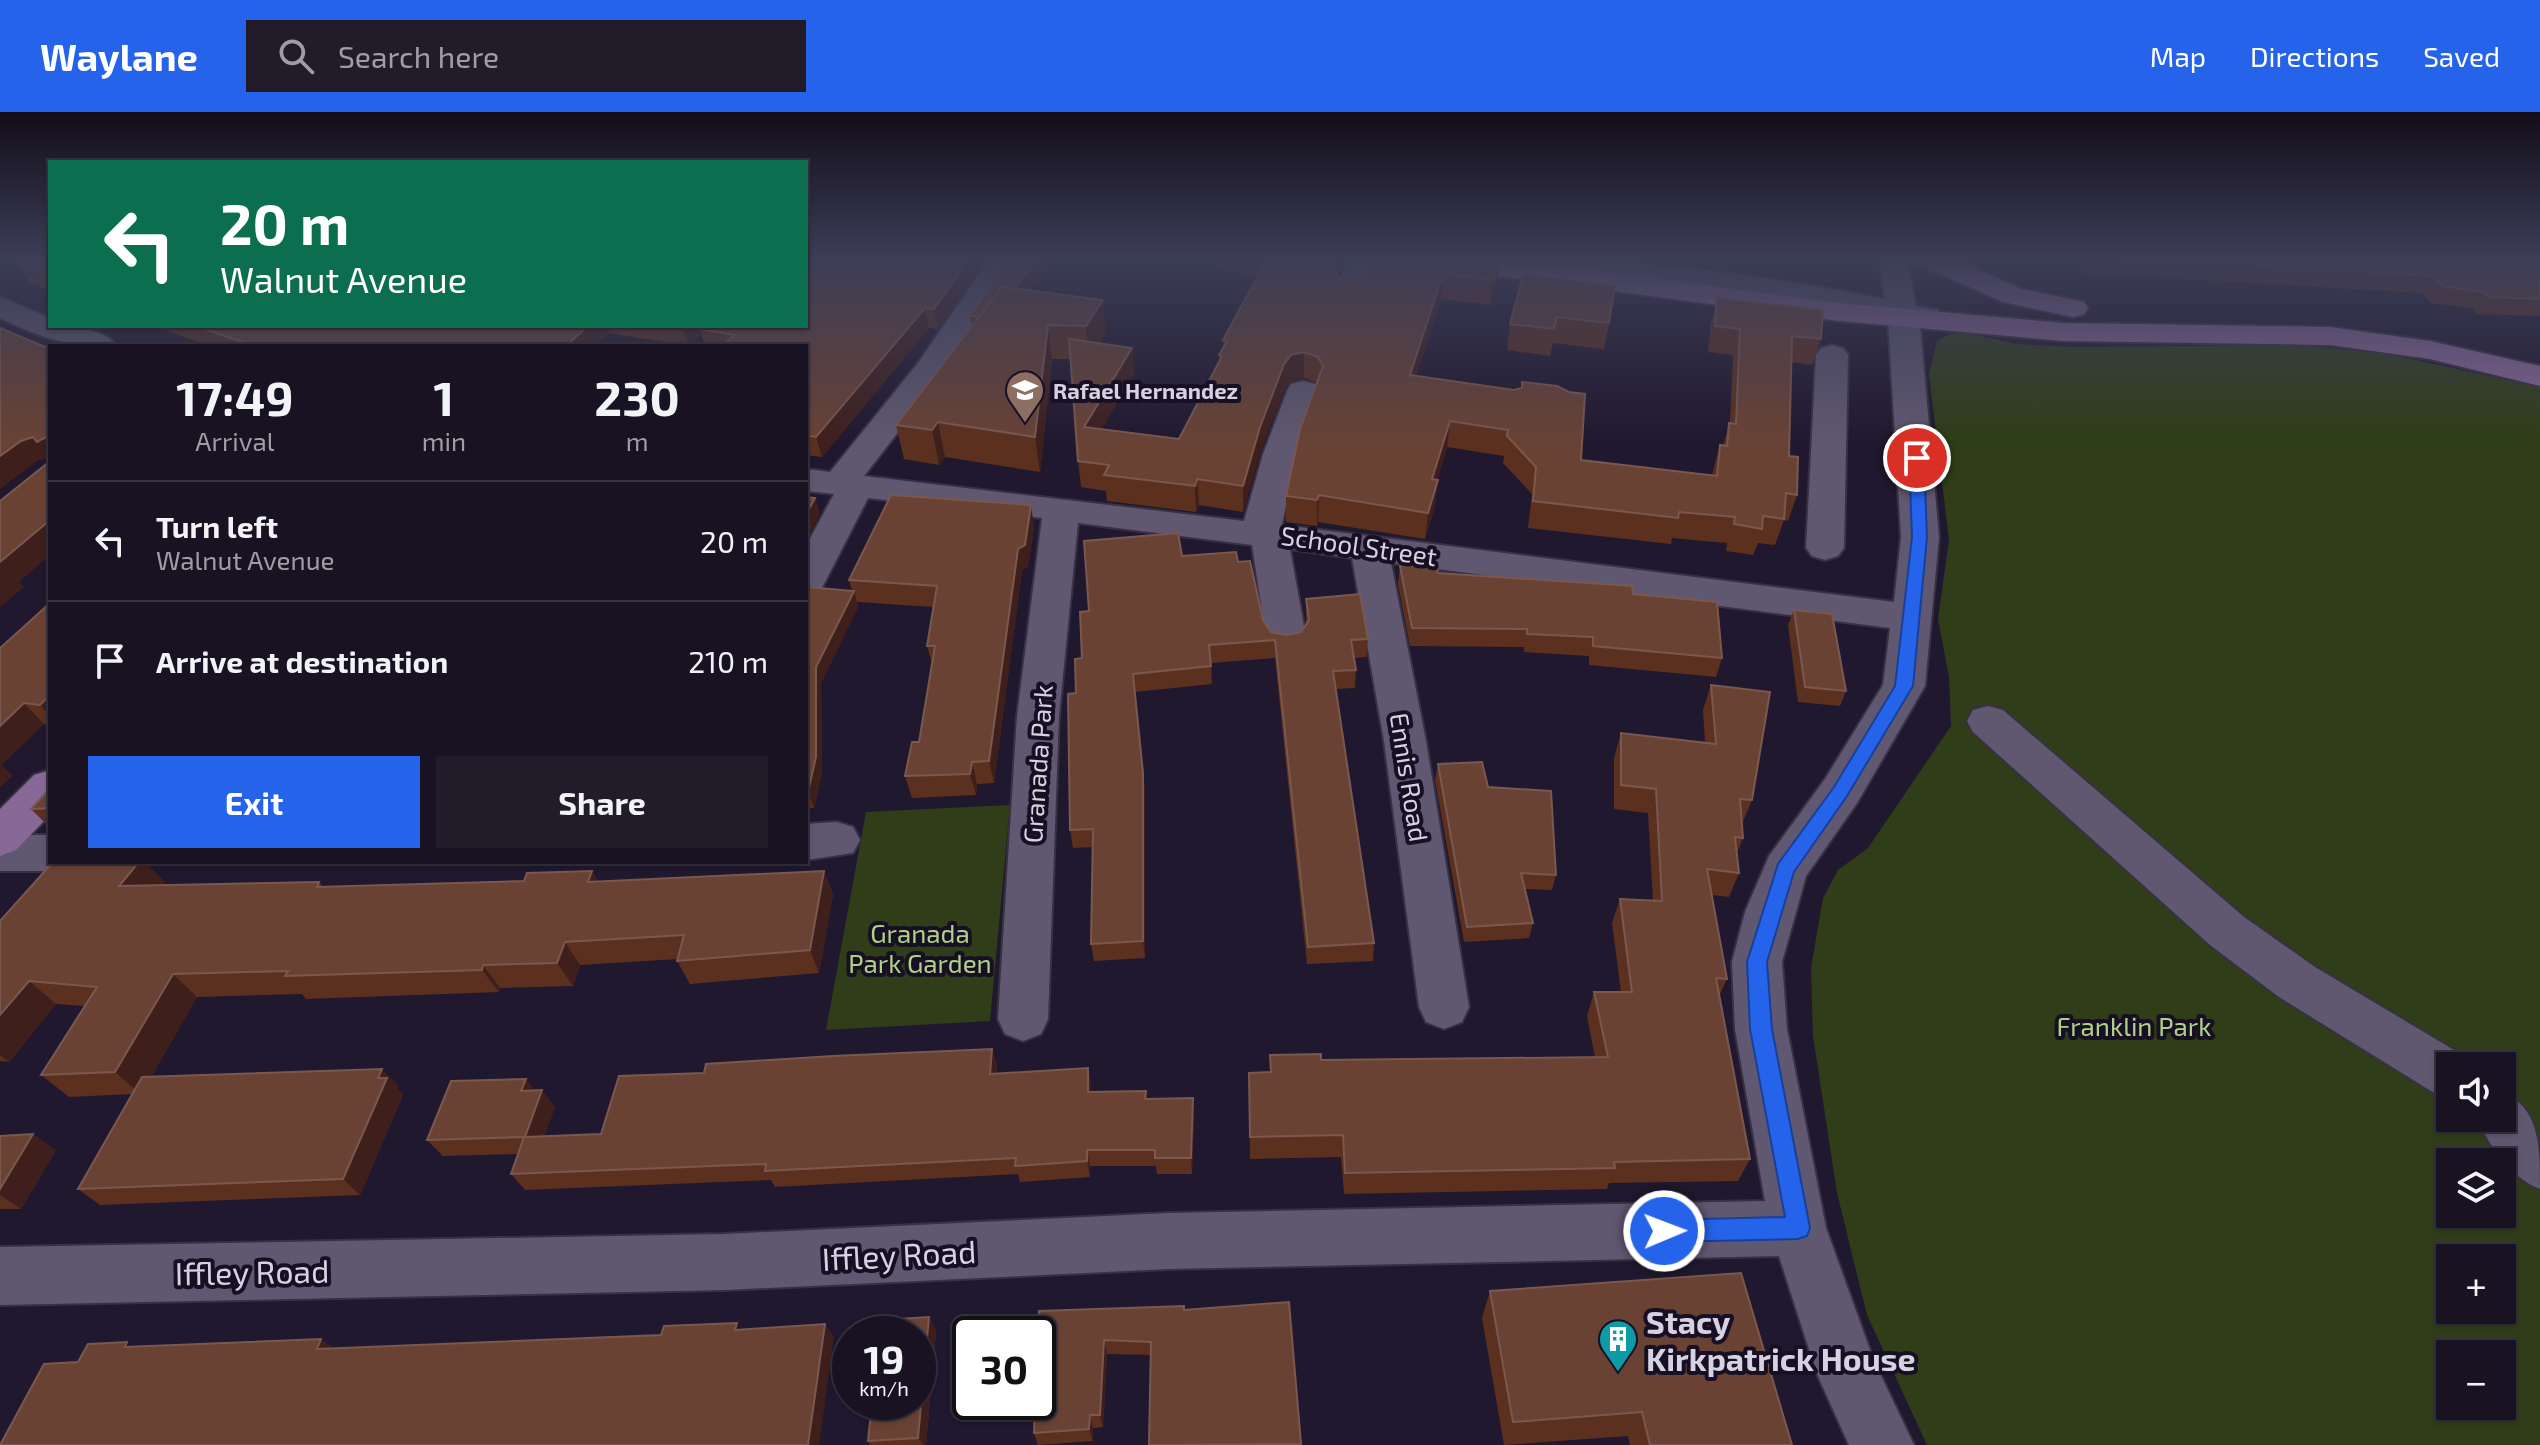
<!DOCTYPE html>
<html lang="en">
<head>
<meta charset="utf-8">
<style>
  :root { --surface:#181222; --page:#211b2a; --text:#f1f3f6; --muted:#9f9ea5; --line:#363240; --accent:#2563eb }
  body { margin:0; font-family:"Exo 2",sans-serif; background:var(--page); color:var(--text); height:100vh; display:flex; flex-direction:column; font-size:30px; white-space:nowrap }
  * { box-sizing:border-box; margin:0 }
  p { font-size:26px; color:var(--muted) }
  .icon { flex:none; width:44px; height:44px; fill:none; stroke:currentColor; stroke-width:2; stroke-linecap:round; stroke-linejoin:round }
  .map { position:relative; flex:1; overflow:hidden }
  .drawer { position:absolute; left:48px; top:232px; width:760px; height:520px; display:flex; flex-direction:column; background:var(--surface); border-radius:0px; box-shadow:0 2px 6px #0004,0 0 0 2px var(--line) }
  .drawer>* { flex:none }
  .banner { position:absolute; left:48px; top:48px; width:760px; height:168px; border-radius:0px; box-shadow:0 2px 6px #0004,0 0 0 2px var(--line); background:#0b6e4f; color:#fff; overflow:hidden }
  .buttons { position:absolute; left:2436px; top:940px; display:grid; gap:16px }
  .buttons a { display:grid; place-items:center; width:80px; height:80px; border-radius:0px; background:var(--surface); box-shadow:0 2px 6px #0004,0 0 0 2px var(--line); font-size:40px }
  .speed { position:absolute; left:832px; top:1204px; display:flex; gap:16px; font-size:40px; font-weight:700; text-align:center }
  .speed>* { display:grid; place-content:center; width:104px; height:104px; border-radius:50%; background:var(--surface); box-shadow:0 2px 6px #0004,0 0 0 2px var(--line); line-height:1 }
  .speed small { font-size:20px; font-weight:400 }
  .speed .limit { border:4px solid #111; border-radius:12px; background:#fff; color:#111 }
  .pin { position:absolute; display:grid; place-items:center; width:68px; height:68px; color:#fff; margin:-34px; border:4px solid #fff; border-radius:50%; box-shadow:0 2px 8px #0007 }
  .me { position:absolute; width:88px; margin:-44px; rotate:89deg; stroke-linejoin:round; filter:drop-shadow(0 0 6px #0008) }
  .turn { display:flex; align-items:center; gap:28px; height:168px; padding:0 40px; font-size:36px }
  .turn .icon { width:104px; height:104px; stroke-width:2.5 }
  .turn b { display:block; font-size:56px; line-height:68px }
  .eta { display:flex; justify-content:space-evenly; align-items:center; height:136px; text-align:center }
  .eta b { font-size:48px; font-weight:700; line-height:56px }
  .button { display:flex; gap:16px; margin-top:auto; padding:16px 40px }
  .button a { flex:1; height:92px; border-radius:0px; background:var(--accent); color:#fff; font-size:32px; font-weight:700; line-height:92px; text-align:center }
  .button a+a { background:var(--page); color:var(--text) }
  ul { padding:0; list-style:none }
  li { display:flex; align-items:center; gap:24px; height:120px; padding:0 40px; border-top:2px solid var(--line) }
  li div { flex:1 }
  li b { display:block; font-size:30px }
  li em { font-style:normal }
  header { display:flex; align-items:center; gap:48px; box-sizing:border-box; height:112px; padding:0 40px; background:var(--accent); color:#fff }
  header strong { font-size:38px }
  nav { display:flex; gap:44px; margin-inline-start:auto; font-size:28px }
  .search { width:560px; height:72px; background:var(--page); display:flex; align-items:center; gap:20px; box-sizing:border-box; padding:0 28px; border-radius:0px; color:var(--muted); font-size:30px }
  .map>svg:first-child { display:block }
  .green { fill:#2f3e18; fill-rule:evenodd }
  .lines { fill:none; stroke-linecap:round; stroke-linejoin:round }
  .minor-casing { stroke:#373142; stroke-width:4 }
  .major-casing { stroke:#373142; stroke-width:4 }
  .minor { fill:#605871; fill-rule:evenodd }
  .major { fill:#886896; fill-rule:evenodd }
  .wall { fill:#5c301f }
  .shaded-wall { fill:#3f1f1c }
  .building { fill:#694234; stroke:#7a584f; stroke-width:2 }
  .route { fill:#2563eb; stroke:#184099; stroke-width:2 }
  .labels { text-anchor:middle; dominant-baseline:central; stroke-width:8; stroke-linejoin:round; paint-order:stroke }
  .far-poi-label { font-size:22px; font-weight:bold; fill:#d6d2e1; stroke:#170f24; text-anchor:start }
  .street-label { font-size:26px; fill:#d6d2e1; stroke:#170f24 }
  .park-label { font-size:26px; fill:#b1d185; stroke:#170f24 }
  .near-street-label { font-size:32px; fill:#d6d2e1; stroke:#170f24 }
  .near-poi-label { font-size:32px; font-weight:bold; fill:#d6d2e1; stroke:#170f24; text-anchor:start }
</style>
</head>
<body>
<header>
<strong>Waylane</strong>
<div class="search"><svg class="icon" aria-label="search" viewBox="0 0 24 24"><circle cx="10" cy="10" r="6"/><path d="M15 15l6 6"/></svg>Search here</div>
<nav><a>Map</a><a>Directions</a><a>Saved</a></nav>
</header>
<div class="map">
<svg width="2540" height="1333" viewBox="0 0 2540 1333">
  <rect width="100%" height="100%" fill="#20182e"/>
  <!-- green -->
  <path class="green" d="M1957,219L2017,232L2074,235L2300,233L2388,242L2540,275V1333H1927L1867,1203L1837,1081L1813,924L1811,856L1823,786L1838,758L1868,736L1951,614L1949,565L1938,507L1949,428L1929,262L1937,228ZM2450,954H2502V1006H2450ZM2450,1050H2502V1102H2450ZM2450,1146H2502V1198H2450ZM2450,1242H2502V1294H2450Z
    M1010,693L990,909L826,918L866,700Z"/>
  <g class="lines">
    <!-- minor casing -->
    <g class="minor-casing">
      <path id="minor" d="M991,145H1020L941,265L864,364L1244,409L1263,342L1287,279L1291,272L1303,269L1315,272L1319,279L1297,342L1282,413L1894,490L1901,425L1888,206L1828,194L1510,154L1500,151L1496,145C1625,145 1758,162 1885,187L1878,145H1907L1916,194L1938,198L1942,205L1938,212L1920,213L1939,425L1925,574L1857,691L1806,764L1782,850L1787,917L1826,1116L1874,1249L1914,1333H1849L1817,1262L1779,1144L1169,1157L724,1178L0,1193V1135L724,1122L1169,1101L1765,1089L1735,917L1732,850L1745,800L1769,744L1825,667L1883,573L1890,516L1391,451L1426,629L1469,895L1462,910L1444,917L1426,910L1419,895L1384,629L1352,446L1290,437L1306,525L1300,535L1286,538L1272,535L1266,525L1252,433L1078,411L1059,604L1048,907L1041,922L1023,929L1005,922L998,907L1017,604L1042,406L868,386L825,470L820,479L806,482V434L834,382L806,379V357L830,360L918,251Z
        M1350,145H1379L1361,188H1339L1335,182Z
        M0,185L50,206V214C70,214 104,216 117,234C66,234 46,228 0,206Z
        M1832,233L1843,236L1848,243L1844,436L1838,444L1825,448L1812,444L1806,436L1816,243L1821,236Z
        M1988,594L2003,598L2244,805L2315,855L2469,947L2472,954H2450V986L2431,979L2279,885L2210,833L1973,620L1967,609L1973,598Z
        M837,710L853,715L860,728L853,741L806,748V712Z
        M0,723H50V750H68L50,759H0Z
        M2502,979C2540,997 2540,1033 2540,1077C2511,1066 2489,1034 2477,1006H2502Z"/>
    </g>
    <!-- major casing -->
    <g class="major-casing">
      <path id="major" d="M1411,145H1493L1839,191L2064,211L2330,215L2430,229L2540,254V274L2430,247L2330,233L2064,229L1839,209L1425,154L1415,151Z
        M1911,145H1950L2022,177L2084,190L2088,196L2084,202L2073,205L2003,190L1915,151Z
        M50,658V703L16,738L0,744V697L34,663Z"/>
    </g>
    <!-- minor -->
    <use href="#minor" class="minor"/>
    <!-- major -->
    <use href="#major" class="major"/>
  </g>
  <!-- wall -->
  <path class="wall" d="M23,145H50V178L30,171L16,151L27,147Z
    M806,145H985L986,148L938,217L929,216L822,345L806,343V234H705L701,221L689,234L609,221L595,234H209L153,214H472L469,217H480L483,214H707L704,217L721,216Z
    M1217,145H1347L1339,164L1340,166L1365,164L1500,145L1497,167L1490,193L1441,187L1416,264L1581,348L1712,363L1720,333H1723L1730,311L1733,243L1708,240L1711,211L1717,186L1821,227L1812,253L1791,250L1789,344L1797,383L1788,409L1784,408L1775,433L1758,431L1753,443L1726,439L1727,431L1672,426L1671,432L1528,416L1532,382L1503,351L1504,344L1447,335L1437,368L1435,394L1425,427L1318,410L1317,414L1286,410V384L1317,270L1304,266L1290,269L1284,278L1260,341L1243,400L1199,393L1196,400L1107,389L1106,379L1081,375L1078,349L1071,247H1052L1040,360L945,345L939,353L904,347L896,313L972,214L970,204L1046,155L1029,179L1106,222L1100,231L1132,236L1134,261L1101,318L1179,327L1219,249V243L1224,235L1223,228L1259,163L1218,158Z
    M2077,145H2540V204L2477,202L2472,196L2431,191L2422,181L2085,161Z
    M1523,163L1609,211L1604,237L1553,231L1550,244L1507,238L1510,212Z
    M1034,415L1028,455L1022,458L994,671L977,672L976,683L912,686L905,664L919,630L932,551L927,534L934,495L857,490L858,495L821,571L822,661L814,696H806V477L852,479L849,468Z
    M1182,444L1238,450L1263,508L1271,520L1286,523L1301,520L1306,512V487L1368,527L1366,545L1354,546L1356,558L1355,576L1336,577L1374,831L1373,849L1307,852L1275,546L1211,551L1212,572L1135,580L1145,679V846L1094,849L1091,832L1093,735L1073,736L1070,718L1076,581L1089,499Z
    M1400,454L1438,461L1633,482L1722,546L1716,565L1589,553V544L1524,540V535L1410,534L1398,472Z
    M50,491V612H44L1,653L12,664L0,675V536Z
    M1794,498L1846,579L1840,594L1798,590L1788,513Z
    M1711,573L1752,688L1742,712L1743,726L1737,741L1739,761L1729,785L1712,783L1727,867L1719,884L1750,1047L1738,1069L1609,1071L1607,1077L1344,1082L1341,1045L1250,1047L1249,961L1270,960L1321,948L1595,945L1587,904L1594,880H1621L1612,811L1620,787L1653,789L1648,701L1614,697V646L1621,621L1705,631L1703,598Z
    M1438,652L1488,675L1556,763L1552,778L1525,777L1533,811L1529,826L1464,830L1435,668Z
    M50,676V716L31,697Z
    M592,759L598,770L824,759L833,783L819,861L690,872L677,849L678,847L580,853L573,874L500,876L499,880L306,887L302,882L197,885L151,965L398,973L397,976L403,983L360,1083L100,1093L78,1077L132,982L69,985L41,963L85,894L56,892L9,950L0,949V809L165,770L163,773L319,770L323,775L524,769Z
    M992,937L997,954L996,962L1088,956L1091,972V980L1146,979L1147,987L1194,1003L1192,1062H1157L1156,1054H1090V1065L1020,1070L1018,1062L775,1075L771,1068L525,1078L511,1062L518,1042L443,1044L427,1028L535,978L555,995L544,1024L601,1022L704,961Z
    M0,1024L56,1038L21,1097H0Z
    M1490,1179L1792,1333H1630L1628,1324L1504,1333L1482,1206Z
    M1184,1194L1150,1243L1107,1242L1103,1315L1093,1316V1329L1038,1333L1034,1321L1038,1222Z
    M929,1205L936,1219L926,1333H870L868,1329Z"/>
  <!-- shaded-wall -->
  <path class="shaded-wall" d="M971,145H985L986,148L938,217L934,197Z
    M1038,145H1044L1046,155L995,225L992,207Z
    M1338,145L1346,146L1332,181L1333,156Z
    M1500,145L1497,167L1490,193L1493,168Z
    M1443,162L1441,187L1408,289L1410,263Z
    M1103,188L1106,222L1089,248L1086,214Z
    M925,196L929,216L822,345L816,325Z
    M1048,213L1052,247L1040,360L1035,325Z
    M446,214H472L456,234L444,217Z
    M588,214H607L609,221L595,234H566Z
    M682,214H707L704,218L700,217L701,221L689,234Z
    M1132,236L1134,261L1087,342L1084,315Z
    M1304,240V266L1290,269L1284,278L1260,341L1243,400V374L1260,315L1284,252L1291,243Z
    M1450,309L1447,335L1430,393L1432,367Z
    M938,310L945,345L939,353L932,318Z
    M50,323V346L37,330Z
    M33,325L49,345L37,349L0,377V344L21,329Z
    M1197,367L1199,393L1196,400L1195,374Z
    M1438,368L1435,394L1425,427L1428,401Z
    M1319,383L1318,410L1317,414V388Z
    M815,386L820,402L806,428V402Z
    M1031,393L1034,415L1028,455L1022,458L994,671L989,649L1018,437Z
    M50,408V443L19,470L24,475L0,495V450Z
    M854,479L858,495L821,571L822,661L814,696L808,680L816,555Z
    M1133,562L1145,679V846L1143,829Z
    M50,583V604L40,593Z
    M24,591L44,612L1,653L12,664L0,675V614Z
    M972,650L977,672L976,683L970,662Z
    M139,750H145L165,770L143,797L119,774Z
    M592,759L605,783L588,770Z
    M824,759L833,783L819,861L810,838Z
    M565,830L580,853L573,874L557,851Z
    M483,853L500,876L499,880L482,858Z
    M173,862L197,885L141,982L115,960Z
    M29,869L56,892L9,950L0,943V903Z
    M992,937L997,954L995,979L990,962Z
    M1088,956L1091,972V997L1088,980Z
    M382,957L398,973L397,976L403,983L360,1083L343,1067Z
    M526,967L539,983L521,979Z
    M542,978L555,995L539,1041L525,1025Z
    M1193,986L1194,1003L1192,1062L1191,1046Z
    M33,1022L56,1038L21,1097L0,1083V1077Z
    M1087,1038L1090,1054V1065L1087,1049Z
    M929,1205L936,1219L926,1333H923L918,1326Z
    M825,1212L834,1225L819,1333H808Z
    M321,1227L340,1241L317,1237Z
    M1104,1228L1107,1242L1103,1315L1100,1303Z
    M1090,1303L1093,1316V1329L1089,1317Z"/>
  <!-- building -->
  <path class="building" d="M30,145H50V163L16,151Z
    M806,145H971L934,197L925,196L816,325L806,323V234H723L734,223L700,217L721,216L723,214H806Z
    M1010,145H1038L1015,177L1002,175L979,205L970,204Z
    M1268,145H1338L1333,156L1340,166L1365,164L1373,145H1500L1493,168L1443,162L1410,263L1514,278L1522,276V270L1557,274L1569,280L1585,282L1581,348L1717,364L1720,333L1727,334L1729,311L1736,312L1740,217L1715,214L1717,186L1823,198L1821,227L1792,224L1789,344L1798,345L1797,383L1786,381L1784,407L1763,404L1762,417L1734,412L1735,405L1679,400L1678,406L1533,389L1536,355L1507,324L1508,318L1450,309L1432,367L1438,368L1428,401L1319,383L1317,388L1286,384L1300,317L1323,254L1318,245L1304,240L1291,243L1284,252L1260,315L1243,374L1197,367L1195,374L1104,363L1109,353L1078,349L1069,227L1132,236L1084,315L1179,327L1222,244L1219,243L1227,229L1223,228Z
    M2106,145H2540V187L2489,185L2483,180L2442,174L2433,164Z
    M1523,163L1615,174L1609,211L1557,205L1554,217L1510,212Z
    M1002,175L1103,188L1086,214L1048,213L1035,325L938,310L932,318L896,313Z
    M196,214H446L444,217H480L483,214H588L566,234H253Z
    M0,216L50,237V323L37,330L33,325L21,329L0,344Z
    M50,349V408L0,450V389Z
    M891,383L1031,393L1025,433L1018,437L989,649L972,650L970,662L905,664L912,630H919L935,534H927L937,474L849,468Z
    M806,385L815,386L806,402Z
    M1178,421L1182,444L1236,440L1238,450L1250,449L1263,508L1271,520L1286,523L1301,520L1309,508L1306,487L1360,482L1368,527L1351,528L1356,558L1333,559L1374,831L1308,835L1275,528L1209,533L1211,554L1133,562L1143,661V829L1091,832L1093,717L1070,718L1068,582L1076,581L1075,547L1082,546L1080,500L1089,499L1084,429Z
    M1437,453L1438,461L1632,474L1633,482L1717,490L1722,546L1593,534V525L1527,522V517L1412,516L1400,454Z
    M807,475L854,479L816,555V645L808,680H806Z
    M50,491V583L40,593L24,591L0,614V536Z
    M1794,498L1832,502L1846,579L1805,575Z
    M1711,573L1770,580L1752,688L1740,687L1743,726L1735,725L1739,761L1707,757L1727,867L1716,866L1750,1047L1614,1050L1615,1056L1345,1061L1343,1023L1250,1025L1249,961L1271,960L1270,943L1321,942V948L1608,945L1594,880H1632L1620,787L1662,789L1656,677L1621,673V621L1716,632Z
    M1482,650L1488,675L1551,679L1556,763L1521,761L1533,811L1467,815L1438,652Z
    M50,676V696L31,697Z
    M53,750H139L119,774L319,770L317,775L524,769L527,761L592,759L588,770L824,759L810,838L677,849L684,823L565,830L557,851L483,853L482,858L285,864L288,859L173,862L115,960L41,963L97,875L29,869L0,903V809Z
    M992,937L990,962L1088,956V980L1146,979L1145,987L1193,986L1191,1046H1155V1038H1087V1049L1015,1054L1016,1046L765,1059L766,1052L511,1062L524,1025L427,1028L451,969L526,967L521,979L542,978L525,1025L601,1022L619,964L704,961L706,952L833,944Z
    M382,957L378,966H387L343,1067L78,1077L142,965Z
    M33,1022L0,1077V1024Z
    M1741,1161L1792,1333H1650L1642,1300L1513,1310L1490,1179Z
    M1289,1190L1301,1332L1149,1333L1151,1230L1104,1228L1100,1303H1090L1089,1317L1034,1321L1035,1290H1038L1039,1199L1184,1194V1198Z
    M929,1205L918,1326L868,1329L872,1290H918V1222H881L882,1208Z
    M737,1211L735,1218L825,1212L808,1333H0L44,1252L78,1250L88,1232L127,1230L125,1235L321,1227L317,1237L661,1223L664,1214Z"/>
  <!-- sky -->
  <linearGradient id="sky" x2="0" y2="1"><stop stop-color="#120d19"/><stop offset="0.44" stop-color="#3c3d57"/><stop offset="1" stop-color="#3c3d57" stop-opacity="0"/></linearGradient>
  <rect width="2540" height="332" fill="url(#sky)"/>
  <!-- route -->
  <path class="route" d="M1917,342L1924,346L1927,425L1913,574L1847,684L1794,760L1767,850L1772,917L1810,1116L1807,1124L1798,1127L1664,1130L1656,1127L1652,1119L1656,1111L1664,1108L1785,1105L1750,917L1747,850L1778,752L1834,675L1895,574L1912,425L1909,346Z"/>
  <!-- icons -->
  <defs>
    <g id="school-pin" transform="scale(2)"><path d="M0 17L-7.5 6A9.5 9.5 0 1 1 7.5 6Z" fill="#8d6e63" stroke="#170f24"/><path d="M0-5L7-2L0 1L-7-2ZM-4 1L0 2.5L4 1V4Q0 6-4 4Z" fill="#fff"/></g>
    <g id="building-pin" transform="scale(2)"><path d="M0 17L-7.5 6A9.5 9.5 0 1 1 7.5 6Z" fill="#0f9aa8" stroke="#170f24"/><path d="M-4-6H4V6H1V3H-1V6H-4ZM-2.5-4.3h1.7v1.8h-1.7ZM.8-4.3h1.7v1.8H.8ZM-2.5-1h1.7V.8h-1.7ZM.8-1h1.7V.8H.8Z" fill="#fff"/></g>
  </defs>
  <g fill-rule="evenodd">
    <use href="#school-pin" x="1025" y="278"/>
    <use href="#building-pin" x="1618" y="1227"/>
  </g>
  <g class="labels">
    <!-- far-poi labels -->
    <g class="far-poi-label">
      <text x="1053" y="278">Rafael Hernandez</text>
    </g>
    <!-- street labels -->
    <g class="street-label">
      <text transform="translate(1359 433) rotate(8)">School Street</text>
      <text transform="translate(1037 652) rotate(-86)">Granada Park</text>
      <text transform="translate(1410 665) rotate(81)">Ennis Road</text>
    </g>
    <!-- park labels -->
    <g class="park-label">
      <text x="920" y="820">Granada<tspan x="920" dy="30">Park Garden</tspan></text>
      <text x="2134" y="913">Franklin Park</text>
    </g>
    <!-- near-street labels -->
    <g class="near-street-label">
      <text transform="translate(899 1142) rotate(-3)">Iffley Road</text>
      <text transform="translate(252 1159) rotate(-1)">Iffley Road</text>
    </g>
    <!-- near-poi labels -->
    <g class="near-poi-label">
      <text x="1646" y="1209">Stacy<tspan x="1646" dy="37">Kirkpatrick House</tspan></text>
    </g>
  </g>
</svg>
<div class="buttons">
<a><svg class="icon" aria-label="sound" viewBox="0 0 24 24"><path d="M4 9h4l5-4v14l-5-4H4zM17 9q2 3 0 6"/></svg></a>
<a><svg class="icon" aria-label="layers" viewBox="0 0 24 24"><path d="M12 4l9 5-9 5-9-5zM3 14l9 5 9-5"/></svg></a>
<a>+</a>
<a>−</a>
</div>
<div class="speed"><div>19<small>km/h</small></div><div class="limit">30</div></div>
<div class="pin" style="left:1917px;top:346px;background:#d93025"><svg class="icon" aria-label="arrive" viewBox="0 0 24 24"><path d="M6 21V4h12l-3 4 3 4H6"/></svg></div>
<svg class="me" style="left:1664px;top:1119px" viewBox="-20 -20 40 40"><circle r="17" fill="#2563eb" stroke="#fff" stroke-width="3"/><path d="M0-11L8 9 0 5-8 9z" fill="#fff"/></svg>
<div class="banner">
<div class="turn"><svg class="icon" aria-label="left" viewBox="0 0 24 24"><path d="M17 20v-9H6M10 6l-5 5 5 5"/></svg><div><b>20 m</b>Walnut Avenue</div></div>
</div>
<section class="drawer">
<div class="eta">
<div><b>17:49</b><p>Arrival</p></div>
<div><b>1</b><p>min</p></div>
<div><b>230</b><p>m</p></div>
</div>
<ul>
<li><svg class="icon" aria-label="left" viewBox="0 0 24 24"><path d="M17 20v-9H6M10 6l-5 5 5 5"/></svg><div><b>Turn left</b><p>Walnut Avenue</p></div><em>20 m</em></li>
<li><svg class="icon" aria-label="arrive" viewBox="0 0 24 24"><path d="M6 21V4h12l-3 4 3 4H6"/></svg><div><b>Arrive at destination</b></div><em>210 m</em></li>
</ul>
<div class="button"><a>Exit</a><a>Share</a></div>
</section>
</div>
</body>
</html>
